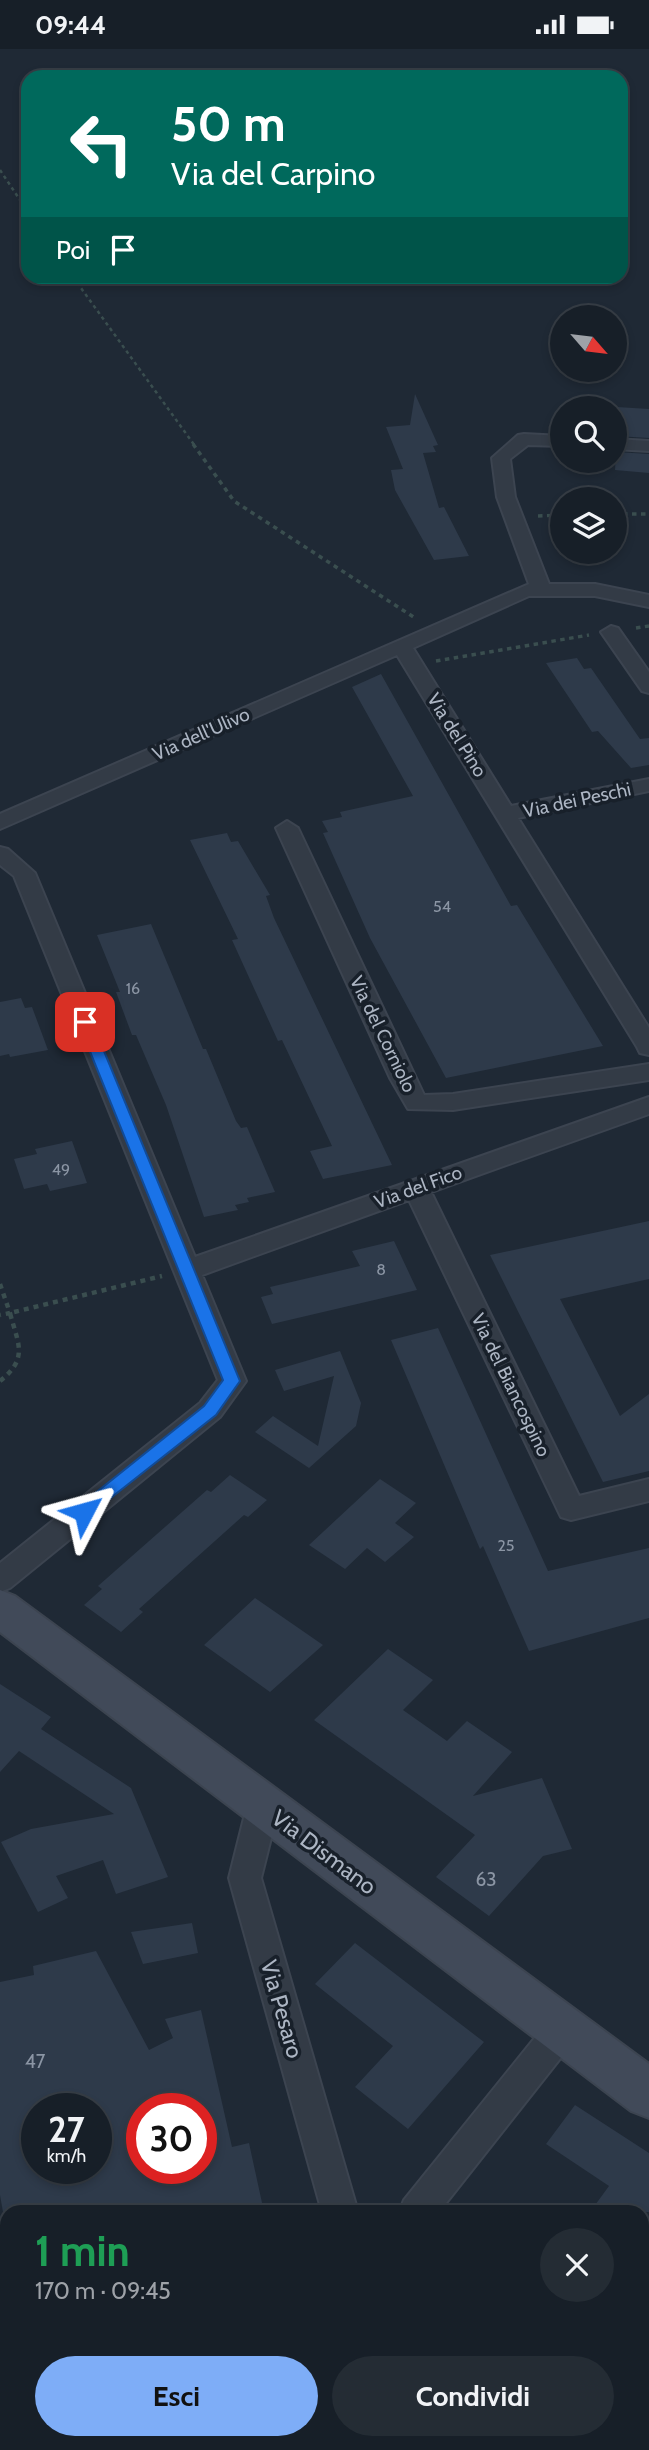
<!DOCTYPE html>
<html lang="it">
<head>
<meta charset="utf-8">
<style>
  :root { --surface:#171f28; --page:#242c34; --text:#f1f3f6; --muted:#9ea2a8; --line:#363d45; --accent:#7eadf7 }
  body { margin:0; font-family:Cabin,sans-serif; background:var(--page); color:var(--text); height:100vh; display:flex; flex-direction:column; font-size:26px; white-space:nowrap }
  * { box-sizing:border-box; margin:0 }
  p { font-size:23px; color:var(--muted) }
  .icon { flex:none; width:38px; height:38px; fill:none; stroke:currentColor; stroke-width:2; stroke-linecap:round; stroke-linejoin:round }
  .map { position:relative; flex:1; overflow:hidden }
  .side { position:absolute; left:0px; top:2156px; width:649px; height:245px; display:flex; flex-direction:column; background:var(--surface); border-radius:21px 21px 0 0; box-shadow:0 4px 10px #0003,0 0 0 2px var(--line) }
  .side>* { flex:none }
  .hud { position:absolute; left:21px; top:21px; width:607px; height:214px; border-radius:21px; box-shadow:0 4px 10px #0003,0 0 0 2px var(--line); background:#00695c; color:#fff; overflow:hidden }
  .needle { width:46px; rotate:118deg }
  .tools { position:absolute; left:550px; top:256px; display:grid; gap:14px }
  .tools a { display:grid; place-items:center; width:77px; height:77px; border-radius:50%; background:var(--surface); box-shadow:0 4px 10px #0003,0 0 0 2px var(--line); font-size:35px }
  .speed { position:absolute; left:21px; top:2044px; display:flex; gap:14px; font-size:35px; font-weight:700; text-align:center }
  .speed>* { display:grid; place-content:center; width:91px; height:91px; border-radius:50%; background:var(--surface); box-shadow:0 4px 10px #0003,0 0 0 2px var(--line); line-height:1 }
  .speed small { font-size:18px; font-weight:400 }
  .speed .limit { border:10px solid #d22; background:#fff; color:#111 }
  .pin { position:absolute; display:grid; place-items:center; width:60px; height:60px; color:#fff; margin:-30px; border-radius:14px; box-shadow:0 4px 10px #0006 }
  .me { position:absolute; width:77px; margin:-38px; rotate:51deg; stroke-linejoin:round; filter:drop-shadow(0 0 5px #0008) }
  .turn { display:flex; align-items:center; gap:24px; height:147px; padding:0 35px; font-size:32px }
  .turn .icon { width:91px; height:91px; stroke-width:2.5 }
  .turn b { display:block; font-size:49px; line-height:60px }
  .then { display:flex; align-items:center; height:66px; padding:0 35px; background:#0003; gap:14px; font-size:26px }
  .round { display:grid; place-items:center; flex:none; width:74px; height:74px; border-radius:37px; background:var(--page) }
  .summary { display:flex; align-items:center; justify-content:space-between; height:119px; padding:0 35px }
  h1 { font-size:42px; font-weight:700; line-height:52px; color:#1e9e55 }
  .action { display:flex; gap:14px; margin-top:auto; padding:14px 35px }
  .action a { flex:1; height:80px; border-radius:42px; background:var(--accent); color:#111; font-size:28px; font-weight:700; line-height:80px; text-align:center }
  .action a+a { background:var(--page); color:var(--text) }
  .status { display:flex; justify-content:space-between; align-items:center; height:49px; padding:0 35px; background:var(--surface); direction:ltr }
  .status svg { height:19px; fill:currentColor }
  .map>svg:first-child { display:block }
  .building { fill:#2e3a4a; fill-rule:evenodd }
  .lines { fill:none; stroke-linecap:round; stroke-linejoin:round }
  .minor-casing { stroke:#3c4450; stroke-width:4 }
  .secondary-casing { stroke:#3c4450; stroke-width:4 }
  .path-far2 { stroke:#3a4e4f; stroke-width:2.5; stroke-dasharray:3.5 3.5; stroke-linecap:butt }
  .path-far1 { stroke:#3a4e4f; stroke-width:3.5; stroke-dasharray:4.5 4.5; stroke-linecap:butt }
  .path { stroke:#3a4e4f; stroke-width:4.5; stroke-dasharray:5 5; stroke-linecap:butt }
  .minor { fill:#333b46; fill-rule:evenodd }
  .secondary { fill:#414a59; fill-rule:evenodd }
  .route { fill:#1a73e8; stroke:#114b97; stroke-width:2 }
  .labels { text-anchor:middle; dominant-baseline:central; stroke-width:7; stroke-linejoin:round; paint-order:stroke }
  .number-label { font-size:16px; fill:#8b95a4 }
  .street-label { font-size:19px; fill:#acb5c3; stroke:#18202a }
  .near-number-label { font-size:19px; fill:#8b95a4 }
  .near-street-label { font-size:23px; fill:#acb5c3; stroke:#18202a }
</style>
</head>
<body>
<div class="status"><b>09:44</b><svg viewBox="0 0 49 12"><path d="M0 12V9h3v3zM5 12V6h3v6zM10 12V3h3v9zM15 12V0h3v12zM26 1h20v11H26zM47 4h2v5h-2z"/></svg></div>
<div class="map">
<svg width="649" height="2401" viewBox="0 0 649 2401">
  <rect width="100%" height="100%" fill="#1f2935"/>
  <!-- building -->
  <path class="building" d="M415,345L438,396L433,397L436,403L423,404L439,459L444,458L469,507L434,511L395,441L391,421L403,420L386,378L410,376Z
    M617,358L649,360V389L616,387Z
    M616,403L649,405V424L615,421Z
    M577,609L584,620L591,619L640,690L649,689V716L631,719L598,682L592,683L546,614Z
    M381,625L511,857L517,856L603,997L446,1029L370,889L323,784L328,783L322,772L342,768L340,763L413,747L352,638Z
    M227,784L231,793L238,792L270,846L266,847L274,869L392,1116L323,1130L310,1102L332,1097L282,991L278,992L232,891L238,890L190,791Z
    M151,875L203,1000H206L236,1072L241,1079L247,1078L275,1143L247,1149L249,1153L235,1156L238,1161L204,1168L166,1056L136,986H132L116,943H120L97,886Z
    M21,949L25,959L32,958L48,1001L10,1008L9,1005L0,1007V953Z
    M72,1092L87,1134L50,1142L47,1135L24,1140L14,1110L37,1105L35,1100Z
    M649,1172V1230L560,1250L620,1367L649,1345V1422L603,1433L490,1206Z
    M394,1192L417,1241L272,1275L261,1248L273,1245L270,1238L360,1217L352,1202Z
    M438,1279L548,1522L649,1499V1569L529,1602L483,1497L480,1500L391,1291Z
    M340,1302L361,1354L356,1377L309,1419L255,1383L273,1367L318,1397L334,1327L284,1342L275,1321Z
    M230,1426L267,1451L248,1468L244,1466L139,1560L143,1563L121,1583L84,1556L102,1540L98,1537L207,1441L211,1443Z
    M380,1430L416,1454L395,1474L414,1488L385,1513L367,1499L345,1520L309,1496Z
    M255,1549L323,1596L270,1643L204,1596Z
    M388,1600L433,1631L403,1661L447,1692L467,1672L512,1703L473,1747L542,1729L572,1800L543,1807L489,1867L436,1828L475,1786L314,1671Z
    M0,1635L51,1668L41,1680L131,1739L168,1828L116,1845L103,1811L56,1827L68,1849L38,1863L1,1793L31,1780L114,1765L19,1702L0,1723Z
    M192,1874L198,1904L143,1915L131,1883Z
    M355,1894L484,1993L408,2080L355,2038L393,1997L315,1935Z
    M96,1902L149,2001L173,1989L165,1970L201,1961L232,2098L249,2094L264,2163H3L0,2146V1933L34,1926L33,1917ZM37,2060H96V2119H37ZM142,2060H201V2119H142Z
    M575,2056L649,2104V2163H590L609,2137L546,2095Z"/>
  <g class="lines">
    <!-- minor casing -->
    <g class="minor-casing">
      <path id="minor" d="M524,385L562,387V397L528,396L510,410L515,448L549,535H595L649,546V558L595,547H529L413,599L511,757L649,730V742L518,769L649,979V1006L640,1004L637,998L397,606L0,780V765L529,535L497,448L492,409L518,386Z
        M614,390L649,392V402L614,400Z
        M611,577L618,579L649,623V644L642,642L601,583Z
        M287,772L298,779L424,1046L453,1045L649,1015V1031L453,1061L408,1060L390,1029L276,779Z
        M0,798L8,800L35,824L195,1208L649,1048V1065L431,1143L579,1447L649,1430V1452L571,1471L561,1468L409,1151L202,1226L246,1332L220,1368L10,1539L0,1543V1514L200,1354L218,1331L14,827L0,816Z
        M263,1743L274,1747L279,1757L261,1829L358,2163H322L229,1829L247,1757L252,1747Z
        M562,1965L574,1970L579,1981L574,1992L439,2163H399L404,2151L550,1970Z
        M398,2394H436L439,2401H401Z"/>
    </g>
    <!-- secondary casing -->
    <g class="secondary-casing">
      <path id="secondary" d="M0,1541L15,1547L649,2015V2069L631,2062L0,1583Z"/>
    </g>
    <!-- path-far2 -->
    <path class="path-far2" d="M0,121L28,163
      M73,228L195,397"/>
    <!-- path-far1 -->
    <path class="path-far1" d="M193,395L234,452L415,569
      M614,465H649
      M538,467L562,466
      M636,579L649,577
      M436,612L589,586"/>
    <!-- path -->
    <path class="path" d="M0,1235L10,1264L0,1266
      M0,1332C29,1309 18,1295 10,1264L162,1227"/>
    <!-- minor -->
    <use href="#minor" class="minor"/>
    <!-- secondary -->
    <use href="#secondary" class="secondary"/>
  </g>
  <!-- route -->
  <path class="route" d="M85,968L92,973L240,1332L216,1366L84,1470L75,1463L78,1458L204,1357L223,1331L78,973Z"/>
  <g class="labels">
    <!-- number labels -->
    <g class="number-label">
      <text x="442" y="857">54</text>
      <text x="133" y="939">16</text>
      <text x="61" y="1120">49</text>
      <text x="381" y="1220">8</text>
      <text x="506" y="1496">25</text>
    </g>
    <!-- street labels -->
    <g class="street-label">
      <text transform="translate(201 685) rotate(-24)">Via dell'Ulivo</text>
      <text transform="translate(457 686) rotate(58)">Via del Pino</text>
      <text transform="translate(577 751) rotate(-12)">Via dei Peschi</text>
      <text transform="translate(383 985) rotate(64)">Via del Corniolo</text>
      <text transform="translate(418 1138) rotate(-20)">Via del Fico</text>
      <text transform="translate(511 1336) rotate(64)">Via del Biancospino</text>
    </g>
    <!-- near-number labels -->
    <g class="near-number-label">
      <text x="486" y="1830">63</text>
      <text x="35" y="2012">47</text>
    </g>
    <!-- near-street labels -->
    <g class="near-street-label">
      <text transform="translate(324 1803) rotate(37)">Via Dismano</text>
      <text transform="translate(282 1960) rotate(74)">Via Pesaro</text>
    </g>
  </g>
</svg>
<div class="tools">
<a><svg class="needle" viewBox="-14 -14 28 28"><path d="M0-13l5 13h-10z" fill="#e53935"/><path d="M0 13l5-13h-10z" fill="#9ea2a8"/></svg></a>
<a><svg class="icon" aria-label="search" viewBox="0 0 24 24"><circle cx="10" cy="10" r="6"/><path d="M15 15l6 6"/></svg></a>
<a><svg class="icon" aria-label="layers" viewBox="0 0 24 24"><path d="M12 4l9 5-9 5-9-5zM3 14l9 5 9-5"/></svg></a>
</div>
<div class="speed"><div>27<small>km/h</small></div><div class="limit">30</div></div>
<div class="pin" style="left:85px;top:973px;background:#d93025"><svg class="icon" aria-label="arrive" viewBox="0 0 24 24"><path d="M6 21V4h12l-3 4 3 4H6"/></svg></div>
<svg class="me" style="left:84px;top:1463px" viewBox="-20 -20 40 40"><path d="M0-17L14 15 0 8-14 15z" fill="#1a73e8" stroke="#fff" stroke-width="4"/></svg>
<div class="hud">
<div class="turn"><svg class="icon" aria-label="left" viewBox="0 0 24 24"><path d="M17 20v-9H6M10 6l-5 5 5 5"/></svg><div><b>50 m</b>Via del Carpino</div></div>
<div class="then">Poi<svg class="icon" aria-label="arrive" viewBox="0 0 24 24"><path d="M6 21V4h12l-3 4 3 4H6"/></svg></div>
</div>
<section class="side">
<div class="summary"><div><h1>1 min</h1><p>170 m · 09:45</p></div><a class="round"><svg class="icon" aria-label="close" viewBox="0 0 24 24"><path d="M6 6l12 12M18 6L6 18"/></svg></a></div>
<div class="action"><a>Esci</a><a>Condividi</a></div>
</section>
</div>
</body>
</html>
